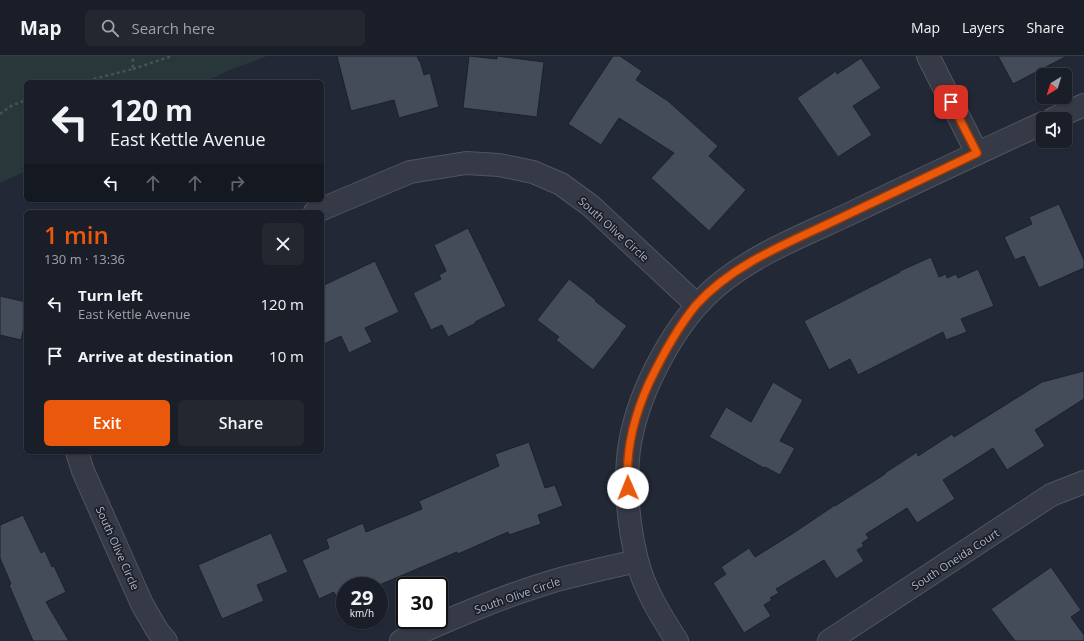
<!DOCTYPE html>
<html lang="en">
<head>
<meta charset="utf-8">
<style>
  :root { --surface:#1a1e28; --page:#232730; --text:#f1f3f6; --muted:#9fa2a8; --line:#383c45; --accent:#ea580c }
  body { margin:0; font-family:"Open Sans",sans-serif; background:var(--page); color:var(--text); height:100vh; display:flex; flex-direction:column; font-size:15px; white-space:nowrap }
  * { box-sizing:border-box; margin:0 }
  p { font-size:13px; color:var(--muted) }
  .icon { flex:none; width:22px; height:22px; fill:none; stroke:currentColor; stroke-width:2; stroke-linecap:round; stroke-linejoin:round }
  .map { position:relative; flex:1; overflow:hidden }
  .drawer { position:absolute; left:24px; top:154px; width:300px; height:244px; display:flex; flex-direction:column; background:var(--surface); border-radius:6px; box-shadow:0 1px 3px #0004,0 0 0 1px var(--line) }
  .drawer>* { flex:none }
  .guide { position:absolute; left:24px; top:24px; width:300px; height:122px; border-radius:6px; box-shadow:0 1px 3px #0004,0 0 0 1px var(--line); background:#1a1e28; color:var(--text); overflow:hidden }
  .needle { width:26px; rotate:218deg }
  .controls { position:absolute; left:1036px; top:12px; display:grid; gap:8px }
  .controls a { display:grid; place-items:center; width:36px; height:36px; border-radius:6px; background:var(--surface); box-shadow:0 1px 3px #0004,0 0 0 1px var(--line); font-size:20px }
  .speed { position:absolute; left:336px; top:521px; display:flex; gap:8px; font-size:20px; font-weight:700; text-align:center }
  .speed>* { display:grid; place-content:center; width:52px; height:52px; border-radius:50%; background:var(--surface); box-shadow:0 1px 3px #0004,0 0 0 1px var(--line); line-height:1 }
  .speed small { font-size:10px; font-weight:400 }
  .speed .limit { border:2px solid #111; border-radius:6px; background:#fff; color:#111 }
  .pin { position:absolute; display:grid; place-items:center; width:34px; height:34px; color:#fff; margin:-17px; border-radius:8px; box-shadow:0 2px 6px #0006 }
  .me { position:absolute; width:44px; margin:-22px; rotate:359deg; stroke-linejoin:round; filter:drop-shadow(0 0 3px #0008) }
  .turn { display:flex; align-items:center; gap:14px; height:84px; padding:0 20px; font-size:18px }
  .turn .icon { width:52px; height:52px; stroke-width:2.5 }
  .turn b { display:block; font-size:28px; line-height:34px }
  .lanes { display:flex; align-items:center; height:38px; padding:0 20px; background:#0003; justify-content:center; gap:20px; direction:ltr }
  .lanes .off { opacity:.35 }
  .round { display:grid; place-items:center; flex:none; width:42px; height:42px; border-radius:6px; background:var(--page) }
  .headline { display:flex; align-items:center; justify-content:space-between; height:68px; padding:0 20px }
  h1 { font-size:24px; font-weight:600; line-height:30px; color:var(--accent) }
  .action { display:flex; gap:8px; margin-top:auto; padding:8px 20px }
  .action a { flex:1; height:46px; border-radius:6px; background:var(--accent); color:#fff; font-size:16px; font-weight:600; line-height:46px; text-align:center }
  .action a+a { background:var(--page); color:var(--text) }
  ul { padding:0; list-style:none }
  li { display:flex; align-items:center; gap:12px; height:52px; padding:0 20px }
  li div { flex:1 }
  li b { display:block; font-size:15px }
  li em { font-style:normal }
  header { display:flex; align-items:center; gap:24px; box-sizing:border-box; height:56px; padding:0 20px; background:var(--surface); border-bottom:1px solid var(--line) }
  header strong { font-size:19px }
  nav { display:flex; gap:22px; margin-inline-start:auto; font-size:14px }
  .search { width:280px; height:36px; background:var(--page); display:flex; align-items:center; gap:10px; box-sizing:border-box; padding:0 14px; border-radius:6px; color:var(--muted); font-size:15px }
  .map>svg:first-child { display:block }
  .green { fill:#28383a }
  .building { fill:#444b59; stroke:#1d212c }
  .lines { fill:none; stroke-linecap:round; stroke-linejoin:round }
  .minor-casing { stroke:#505560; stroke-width:24 }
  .path { stroke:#465357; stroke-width:2.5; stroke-dasharray:3 3; stroke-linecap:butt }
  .minor { stroke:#363a46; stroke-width:22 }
  .route-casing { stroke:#983908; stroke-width:10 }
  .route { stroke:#ea580c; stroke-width:7 }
  .labels { text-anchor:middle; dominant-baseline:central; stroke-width:3.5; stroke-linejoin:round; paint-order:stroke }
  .street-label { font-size:11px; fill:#b0b5c2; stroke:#1b1f2a }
</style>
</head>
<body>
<header>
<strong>Map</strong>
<div class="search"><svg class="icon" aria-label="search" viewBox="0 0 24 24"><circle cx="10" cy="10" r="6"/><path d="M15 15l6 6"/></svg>Search here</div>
<nav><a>Map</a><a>Layers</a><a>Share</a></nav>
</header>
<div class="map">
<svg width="1084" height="585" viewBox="0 0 1084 585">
  <rect width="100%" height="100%" fill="#222835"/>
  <!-- green -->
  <path class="green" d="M0,0H267L227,15L205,26H26V115L0,127Z"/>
  <!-- building -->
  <path class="building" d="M337,0H417L419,5H420L424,19L430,17L439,51L399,62L394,44L351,55Z
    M469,0L497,3V0L544,6L537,61L463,52Z
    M613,0H620L642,15L636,24L668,45L718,90L709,100L746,134L709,175L651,122L674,97L619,62L601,89L568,68Z
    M998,0H1067L1013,28Z
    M861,2L881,32L853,50L872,79L838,101L797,42L836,15L837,18Z
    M1059,148L1084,204V212L1039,232L1024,200L1015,204L1004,181L1032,168L1029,161Z
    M468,172L506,250L475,266L476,267L448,281L442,269L431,274L413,237L441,223L439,219L446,215L434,189Z
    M931,201L939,221L946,218L947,222L956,218L958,222L978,213L994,250L961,263L967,276L946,284L943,276L858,319L850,303L829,314L804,265L900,216V215Z
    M375,205L399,256L365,272L372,286L349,297L341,280L322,289V230Z
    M569,223L596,244L595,245L627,270L621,277H622L593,314L556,284L559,281L537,264Z
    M0,240L26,246V262L21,284L0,279Z
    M1084,315V343L1035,374L1045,390L1007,414L993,392L943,424L955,443L917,467L907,452L866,478L869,482L862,487L864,490L857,494L864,505L836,523L824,504L776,533L779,537L770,542L772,544L764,549L771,560L744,577L713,527L726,518L721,511L749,492L755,501L792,478L835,449V450L885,418V417L917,396L918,400L952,378L954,381L1042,326Z
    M773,326L803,344L780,385L795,392L780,419L765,411L764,412L709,381L726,351L751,366Z
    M529,386L545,432L555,429L563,450L538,459L541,468L509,479L508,476L458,498L457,496L377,530H345V544L339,547L334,536L319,543L302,504L329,492L326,483L363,467L366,476L422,453L419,445L499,410L495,398Z
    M23,459L41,497L45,495L52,511L54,510L66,536L46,546L69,585H33L9,529L11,528L0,502V469Z
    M271,477L288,516L257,529L264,545L222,563L198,509Z
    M1051,511L1081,554L1071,561L1084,579V585H1015L991,553Z"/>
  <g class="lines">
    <!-- minor casing -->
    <g class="minor-casing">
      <path id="minor" d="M928,0L977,97
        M1053,63L1084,49
        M315,156L410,116L466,107L499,109L533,116L561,128L591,150L697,249
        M77,396L83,415L142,548L157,574L166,585
        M401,585C452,562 503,540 557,524C583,517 610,511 637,505
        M677,585C661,560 644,533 637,504C628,469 624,422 630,387C639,334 676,264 717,230C755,198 802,180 847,159C912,128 977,97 1043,67
        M829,585L1051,439L1084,426"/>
    </g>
    <!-- path -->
    <path class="path" d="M133,13L172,0
      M82,26L133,13V0
      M0,58L11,50L26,44"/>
    <!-- minor -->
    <use href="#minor" class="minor"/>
  </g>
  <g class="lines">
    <!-- route casing -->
    <g class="route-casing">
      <path id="route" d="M628,432C625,396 634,360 649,327C662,300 677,272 696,249C732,209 785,188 832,166C880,143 929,120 977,97L951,46"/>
    </g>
    <!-- route -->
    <use href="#route" class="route"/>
  </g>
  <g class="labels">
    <!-- street labels -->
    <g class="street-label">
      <text transform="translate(614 173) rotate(42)">South Olive Circle</text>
      <text transform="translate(118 492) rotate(66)">South Olive Circle</text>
      <text transform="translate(955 503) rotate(-33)">South Oneida Court</text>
      <text transform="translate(517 539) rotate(-19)">South Olive Circle</text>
    </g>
  </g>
</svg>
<div class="controls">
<a><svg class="needle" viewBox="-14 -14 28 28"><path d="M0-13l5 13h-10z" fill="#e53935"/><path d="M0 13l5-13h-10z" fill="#9fa2a8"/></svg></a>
<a><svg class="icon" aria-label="sound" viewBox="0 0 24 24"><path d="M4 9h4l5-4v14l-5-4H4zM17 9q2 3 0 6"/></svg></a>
</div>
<div class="speed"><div>29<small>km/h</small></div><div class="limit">30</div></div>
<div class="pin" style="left:951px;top:46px;background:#d93025"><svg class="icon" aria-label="arrive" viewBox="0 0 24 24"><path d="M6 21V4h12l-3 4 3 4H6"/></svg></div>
<svg class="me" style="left:628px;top:432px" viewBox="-20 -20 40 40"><circle r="19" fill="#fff"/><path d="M0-13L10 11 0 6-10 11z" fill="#ea580c"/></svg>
<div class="guide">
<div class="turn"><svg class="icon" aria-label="left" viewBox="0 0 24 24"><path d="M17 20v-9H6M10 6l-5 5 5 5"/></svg><div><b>120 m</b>East Kettle Avenue</div></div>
<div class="lanes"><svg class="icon" aria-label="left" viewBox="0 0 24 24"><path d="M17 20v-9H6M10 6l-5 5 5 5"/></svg><svg class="icon off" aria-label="ahead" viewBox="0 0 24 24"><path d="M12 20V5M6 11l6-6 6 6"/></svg><svg class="icon off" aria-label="ahead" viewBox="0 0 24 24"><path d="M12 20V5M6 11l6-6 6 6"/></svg><svg class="icon off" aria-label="right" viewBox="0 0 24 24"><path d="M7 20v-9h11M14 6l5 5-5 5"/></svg></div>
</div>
<section class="drawer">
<div class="headline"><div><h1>1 min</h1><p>130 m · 13:36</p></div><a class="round"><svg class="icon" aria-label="close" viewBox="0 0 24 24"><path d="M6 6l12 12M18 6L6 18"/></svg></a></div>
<ul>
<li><svg class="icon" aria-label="left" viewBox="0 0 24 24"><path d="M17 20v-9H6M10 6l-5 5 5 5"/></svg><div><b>Turn left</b><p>East Kettle Avenue</p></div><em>120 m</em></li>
<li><svg class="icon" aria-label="arrive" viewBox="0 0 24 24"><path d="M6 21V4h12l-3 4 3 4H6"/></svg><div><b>Arrive at destination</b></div><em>10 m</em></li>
</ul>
<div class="action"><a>Exit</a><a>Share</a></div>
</section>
</div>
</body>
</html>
